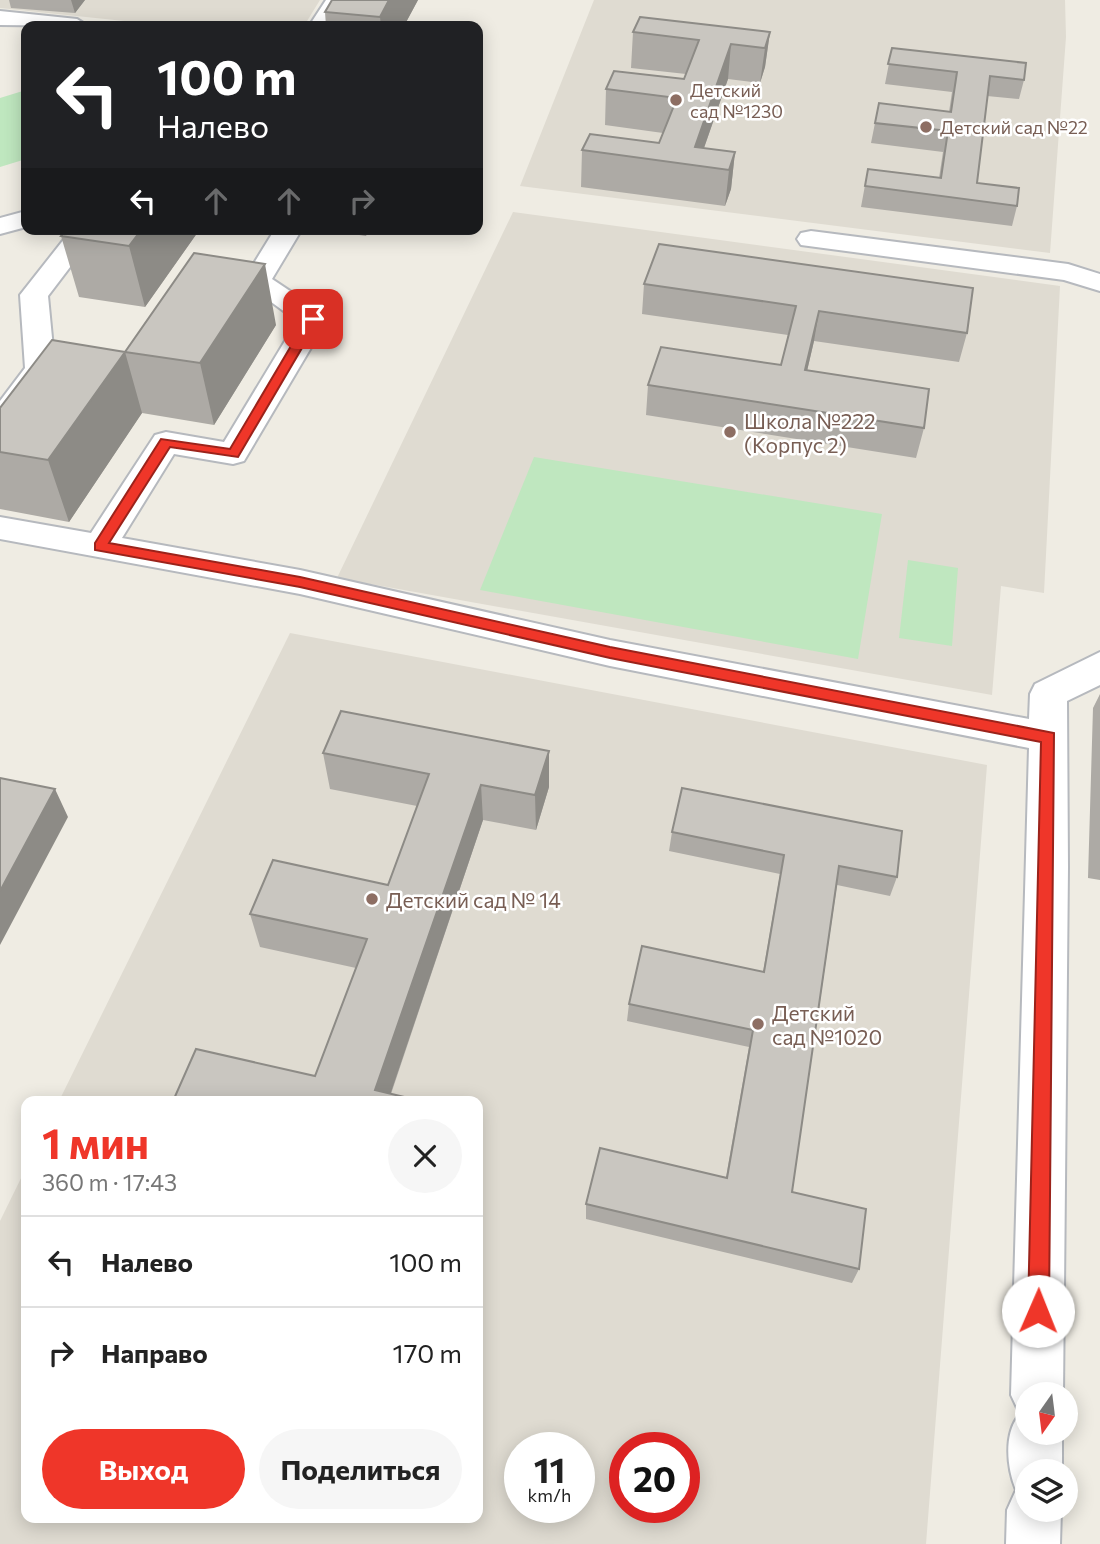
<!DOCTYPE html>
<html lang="ru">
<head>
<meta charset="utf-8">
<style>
  :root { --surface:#fff; --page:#f6f6f6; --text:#222; --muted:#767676; --line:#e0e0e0; --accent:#ef3629 }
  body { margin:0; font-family:Commissioner,sans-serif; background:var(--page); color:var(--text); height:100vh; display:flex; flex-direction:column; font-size:26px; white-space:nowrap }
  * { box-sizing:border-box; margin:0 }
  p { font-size:23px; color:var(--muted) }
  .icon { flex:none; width:38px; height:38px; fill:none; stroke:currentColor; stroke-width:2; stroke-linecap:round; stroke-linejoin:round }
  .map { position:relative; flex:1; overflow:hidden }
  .details { position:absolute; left:21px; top:1096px; width:462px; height:427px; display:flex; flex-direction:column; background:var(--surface); border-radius:14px; box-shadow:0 4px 18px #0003 }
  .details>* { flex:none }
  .top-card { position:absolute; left:21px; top:21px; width:462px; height:214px; border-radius:14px; box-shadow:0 4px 18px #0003; background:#202124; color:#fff; overflow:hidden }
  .needle { width:46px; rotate:194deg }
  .buttons { position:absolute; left:1015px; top:1382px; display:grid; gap:14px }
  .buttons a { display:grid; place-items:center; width:63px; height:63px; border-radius:50%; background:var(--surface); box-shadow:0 4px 18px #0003; font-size:35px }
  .speed { position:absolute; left:504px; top:1432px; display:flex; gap:14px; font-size:35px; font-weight:700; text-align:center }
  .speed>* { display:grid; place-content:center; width:91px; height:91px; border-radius:50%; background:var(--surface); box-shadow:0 4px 18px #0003; line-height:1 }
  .speed small { font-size:18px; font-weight:400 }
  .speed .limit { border:10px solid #d22; background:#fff; color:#111 }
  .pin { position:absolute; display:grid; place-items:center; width:60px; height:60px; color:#fff; margin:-30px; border-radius:14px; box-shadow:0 4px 10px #0006 }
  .me { position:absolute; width:77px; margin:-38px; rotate:1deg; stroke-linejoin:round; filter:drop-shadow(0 0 5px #0008) }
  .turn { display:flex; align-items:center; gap:24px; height:147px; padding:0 21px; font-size:32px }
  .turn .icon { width:91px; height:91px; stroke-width:2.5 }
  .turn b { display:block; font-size:49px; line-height:60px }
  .lanes { display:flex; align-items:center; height:66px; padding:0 21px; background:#0003; justify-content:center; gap:35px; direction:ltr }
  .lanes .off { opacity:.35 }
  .round { display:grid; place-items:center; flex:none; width:74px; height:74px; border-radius:37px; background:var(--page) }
  .headline { display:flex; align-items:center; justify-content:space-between; height:119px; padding:0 21px }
  h1 { font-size:42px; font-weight:700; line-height:52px; color:var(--accent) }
  .button { display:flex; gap:14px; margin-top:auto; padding:14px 21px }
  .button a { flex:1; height:80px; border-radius:42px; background:var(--accent); color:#fff; font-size:28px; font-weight:700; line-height:80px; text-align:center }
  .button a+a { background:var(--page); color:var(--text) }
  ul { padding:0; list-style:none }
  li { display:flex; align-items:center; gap:21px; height:91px; padding:0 21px; border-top:2px solid var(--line) }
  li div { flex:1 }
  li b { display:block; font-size:26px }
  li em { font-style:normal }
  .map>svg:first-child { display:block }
  .education { fill:#dfdbd1; fill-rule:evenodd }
  .green { fill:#bfe7bf }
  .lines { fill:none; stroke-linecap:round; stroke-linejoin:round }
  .minor-casing { stroke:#b6b9be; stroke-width:4 }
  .minor { fill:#fff; fill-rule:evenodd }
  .wall { fill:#adaaa5 }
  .shaded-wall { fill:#8d8b86 }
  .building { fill:#c9c6c0; stroke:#8d8b86; stroke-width:2 }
  .route { fill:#ef3629; stroke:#9b231b; stroke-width:2 }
  .education-dot { fill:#8d6e63; stroke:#fff; stroke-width:2.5 }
  .labels { text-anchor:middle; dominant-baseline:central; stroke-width:5; stroke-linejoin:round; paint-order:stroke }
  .far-education-label { font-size:18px; fill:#785e54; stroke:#fff; text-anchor:start }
  .education-label { font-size:21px; fill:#785e54; stroke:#fff; text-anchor:start }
</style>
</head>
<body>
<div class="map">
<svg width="1100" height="1544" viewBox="0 0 1100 1544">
  <rect width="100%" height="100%" fill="#efece3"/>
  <!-- education -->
  <path class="education" d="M0,0H320L304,26H172L0,8Z
    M594,0H1065L1066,37L1050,253L520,186Z
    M513,212L1060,286L1044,593L1001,586L992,695L337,578Z
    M290,633L987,765L926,1544H0V1221L26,1168V1517H478V1101H59ZM520,1447H579V1507H520ZM625,1447H684V1507H625Z"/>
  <!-- green -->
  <path class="green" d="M26,90V159L0,167V98Z
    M534,457L882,514L858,659L480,590Z
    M908,560L958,568L952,646L899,638Z"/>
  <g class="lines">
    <!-- minor casing -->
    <g class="minor-casing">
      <path id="minor" d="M326,0H348L331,26H309Z
        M0,11L77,19L88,26L0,25Z
        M26,211V227L0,234V218Z
        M72,229H99L48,296L55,369L11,429L0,432V401L25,368L20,295Z
        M275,229H302L272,279L323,313L328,319L244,461L233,464L174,454L122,538L300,570L610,640L1029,719L1030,694L1035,684L1100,652V685L1067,701L1068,867L1063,1395H1027V1433H1062V1472H1027V1510H1061L1060,1544H1006L1007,1510L1016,1490C1007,1468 1003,1433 1020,1414L1011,1395L1029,748L610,666L300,594L0,539V517L91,533L155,435L166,432L224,442L297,321L243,281Z
        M811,231L1068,264L1100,274V291L1064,280L801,245L797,239L801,233Z"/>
    </g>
    <!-- minor -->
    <use href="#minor" class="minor"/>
  </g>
  <!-- wall -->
  <path class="wall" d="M9,0H85L75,13L11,8Z
    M332,0H418L404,26H326L325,12Z
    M633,32H770L765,67L760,83L728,79L704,148L735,152L731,189L725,206L581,187L582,150L659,143L663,133L605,125L606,89L684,79L686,74L631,68Z
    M892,48L1024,80L1019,99L987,96L977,183L1017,206L1012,226L861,207L868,169L939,178L943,152L871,143L879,103L949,112L952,92L885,84Z
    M200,229L145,307L79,297L61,236Z
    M338,229H370L366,236L339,232Z
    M659,244L967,333L959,362L814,341L807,371L924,428L916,458L646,415L648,385L781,365L788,335L642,314L644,284Z
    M276,325L214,425L142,413L69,522L0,509V408L125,352Z
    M1100,694V880L1088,878L1093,708Z
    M549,751V787L536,830L483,820L391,1094L315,1076L356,968L260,947L250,914L388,885L417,806L330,789L323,753Z
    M672,832L897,877L890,896L837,885L792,1192L859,1269L852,1283L586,1219V1204L726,1177L749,1047L627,1021L629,1004L763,972L780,874L669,851Z"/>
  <!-- shaded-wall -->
  <path class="shaded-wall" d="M71,0H85L75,13Z
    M389,0H418L404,26H381L380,17Z
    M770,32L765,67L760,83L765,48Z
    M731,44L728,79L698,165L695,147Z
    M735,152L731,189L725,206L729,170Z
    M142,229H200L145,307L129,246Z
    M265,264L276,325L214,425L200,363Z
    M819,311L814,341L800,401L805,370Z
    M125,352L142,413L69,522L48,460Z
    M549,751V787L536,830L535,795Z
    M481,785L483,820L388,1101L375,1090Z
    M55,789L68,817L0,945V891Z"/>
  <!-- building -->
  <path class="building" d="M332,0H389L380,17L325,12Z
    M640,17L770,32L765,48L731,44L695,147L735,152L729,170L582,150L590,134L659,143L677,98L606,89L614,71L684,79L699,40L633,32Z
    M892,48L1026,63L1024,80L990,76L977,183L1019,188L1017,206L865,186L868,169L941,178L948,131L875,123L879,103L951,112L957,72L888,64Z
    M67,229H142L129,246L61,236Z
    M659,244L973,288L967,333L819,311L805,370L929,389L924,428L648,385L661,347L781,365L796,306L644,284Z
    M194,253L265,264L200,363L125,352Z
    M52,340L125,352L48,460L0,452V408Z
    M341,711L549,751L535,795L481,785L375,1090L421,1101H173L196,1049L315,1076L367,939L250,914L273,860L388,885L429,774L323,753Z
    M0,778L55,789L0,891Z
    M682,788L902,831L897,877L839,866L792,1192L866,1209L859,1269L586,1204L600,1148L727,1178L753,1030L629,1004L642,946L764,972L784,855L672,832Z"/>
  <!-- route -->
  <path class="route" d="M313,315L319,319L238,457L170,447L109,543L300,577L610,647L1054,733L1049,1311L1046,1319L1038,1322L1031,1319L1028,1311L1041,742L610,658L300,587L95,550V543L161,439L230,449L307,319Z"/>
  <!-- markers -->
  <g class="education-dot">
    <circle cx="676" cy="100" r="7"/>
    <circle cx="926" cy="127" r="7"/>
    <circle cx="730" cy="432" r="7"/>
    <circle cx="372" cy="899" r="7"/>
    <circle cx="758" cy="1024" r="7"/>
  </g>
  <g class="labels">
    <!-- far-education labels -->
    <g class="far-education-label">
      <text x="690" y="90">Детский<tspan x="690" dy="21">сад №1230</tspan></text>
      <text x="940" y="127">Детский сад №22</text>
    </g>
    <!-- education labels -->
    <g class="education-label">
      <text x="744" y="420">Школа №222<tspan x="744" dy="24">(Корпус 2)</tspan></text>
      <text x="386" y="899">Детский сад № 14</text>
      <text x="772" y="1012">Детский<tspan x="772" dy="24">сад №1020</tspan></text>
    </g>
  </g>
</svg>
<div class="buttons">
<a><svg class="needle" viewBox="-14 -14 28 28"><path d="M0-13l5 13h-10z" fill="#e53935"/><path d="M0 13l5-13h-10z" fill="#767676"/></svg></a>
<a><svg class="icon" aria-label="layers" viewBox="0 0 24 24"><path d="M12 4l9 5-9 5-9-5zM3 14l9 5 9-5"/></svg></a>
</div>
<div class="speed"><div>11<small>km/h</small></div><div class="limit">20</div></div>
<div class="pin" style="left:313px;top:319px;background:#d93025"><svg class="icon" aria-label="arrive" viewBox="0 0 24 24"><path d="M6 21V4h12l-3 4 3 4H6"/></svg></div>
<svg class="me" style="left:1038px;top:1311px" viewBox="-20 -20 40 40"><circle r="19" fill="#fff"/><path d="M0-13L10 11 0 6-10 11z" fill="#ef3629"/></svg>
<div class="top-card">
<div class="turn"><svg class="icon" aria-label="left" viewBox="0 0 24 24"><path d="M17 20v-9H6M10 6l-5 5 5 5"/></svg><div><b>100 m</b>Налево</div></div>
<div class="lanes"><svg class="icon" aria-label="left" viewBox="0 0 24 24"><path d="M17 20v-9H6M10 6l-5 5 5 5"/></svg><svg class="icon off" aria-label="ahead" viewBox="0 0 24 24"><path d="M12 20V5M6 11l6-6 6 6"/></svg><svg class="icon off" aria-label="ahead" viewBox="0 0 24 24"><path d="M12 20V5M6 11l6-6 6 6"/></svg><svg class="icon off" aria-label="right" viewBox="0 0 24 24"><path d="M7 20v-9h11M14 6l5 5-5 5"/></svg></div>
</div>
<section class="details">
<div class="headline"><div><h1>1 мин</h1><p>360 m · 17:43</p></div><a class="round"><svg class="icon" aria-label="close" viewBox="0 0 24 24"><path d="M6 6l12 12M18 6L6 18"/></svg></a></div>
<ul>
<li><svg class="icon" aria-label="left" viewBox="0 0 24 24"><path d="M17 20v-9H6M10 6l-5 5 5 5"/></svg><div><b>Налево</b></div><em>100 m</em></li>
<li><svg class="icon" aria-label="right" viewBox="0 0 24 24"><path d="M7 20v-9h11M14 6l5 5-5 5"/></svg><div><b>Направо</b></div><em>170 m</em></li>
</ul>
<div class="button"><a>Выход</a><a>Поделиться</a></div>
</section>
</div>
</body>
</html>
